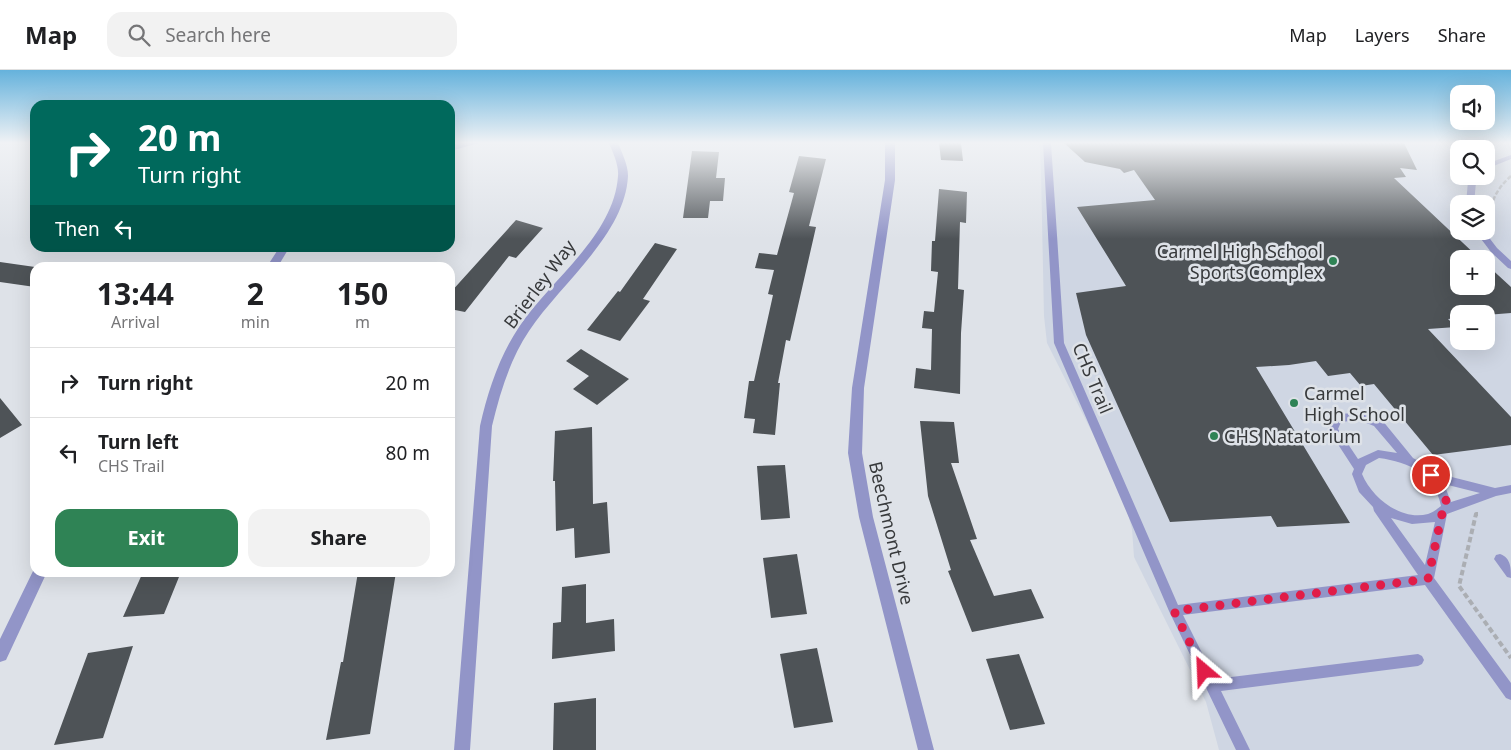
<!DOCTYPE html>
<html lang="en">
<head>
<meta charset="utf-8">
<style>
  :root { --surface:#fff; --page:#f2f2f2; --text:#202124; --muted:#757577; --line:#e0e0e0; --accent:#2f8355 }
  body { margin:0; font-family:"Noto Sans",sans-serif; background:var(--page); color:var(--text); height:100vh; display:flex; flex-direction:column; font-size:19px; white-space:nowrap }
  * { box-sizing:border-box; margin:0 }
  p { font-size:16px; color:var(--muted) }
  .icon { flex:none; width:28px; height:28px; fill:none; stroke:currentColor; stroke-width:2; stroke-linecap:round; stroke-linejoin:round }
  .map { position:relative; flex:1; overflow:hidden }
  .details { position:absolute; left:30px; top:192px; width:425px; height:315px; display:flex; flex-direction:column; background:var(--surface); border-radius:15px; box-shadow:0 5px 20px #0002 }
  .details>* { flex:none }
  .guide { position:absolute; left:30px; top:30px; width:425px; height:152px; border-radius:15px; box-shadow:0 5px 20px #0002; background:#00695c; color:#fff; overflow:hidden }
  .fabs { position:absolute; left:1450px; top:15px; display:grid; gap:10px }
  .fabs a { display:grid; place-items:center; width:45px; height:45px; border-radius:10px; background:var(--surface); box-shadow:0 5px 20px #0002; font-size:25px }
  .pin { position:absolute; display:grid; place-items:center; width:42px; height:42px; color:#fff; margin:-21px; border:2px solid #fff; border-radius:50%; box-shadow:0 1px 5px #0007 }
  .me { position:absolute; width:55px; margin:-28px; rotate:334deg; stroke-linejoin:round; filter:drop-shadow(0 0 4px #0008) }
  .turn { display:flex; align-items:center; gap:18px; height:105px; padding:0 25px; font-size:22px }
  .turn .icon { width:65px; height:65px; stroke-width:2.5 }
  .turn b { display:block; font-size:35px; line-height:42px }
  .then { display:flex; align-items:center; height:48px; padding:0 25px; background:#0003; gap:10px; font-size:19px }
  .eta { display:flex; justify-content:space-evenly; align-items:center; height:85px; text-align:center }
  .eta b { font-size:30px; font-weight:700; line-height:35px }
  .cta { display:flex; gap:10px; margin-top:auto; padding:10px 25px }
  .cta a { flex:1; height:58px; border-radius:15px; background:var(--accent); color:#fff; font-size:20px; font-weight:700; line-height:58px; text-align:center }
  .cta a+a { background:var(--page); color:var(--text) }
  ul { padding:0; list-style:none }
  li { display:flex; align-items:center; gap:15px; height:70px; padding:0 25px; border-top:1px solid var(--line) }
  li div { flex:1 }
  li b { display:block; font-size:19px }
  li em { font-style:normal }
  header { display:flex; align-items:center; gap:30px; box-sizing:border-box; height:70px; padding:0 25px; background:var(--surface); border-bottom:1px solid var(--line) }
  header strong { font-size:24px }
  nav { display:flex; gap:28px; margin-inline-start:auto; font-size:18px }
  .search { width:350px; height:45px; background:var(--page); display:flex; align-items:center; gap:12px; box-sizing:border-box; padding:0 18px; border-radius:15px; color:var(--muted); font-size:19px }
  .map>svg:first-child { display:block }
  .built { fill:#cfd6e3; fill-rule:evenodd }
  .building { fill:#4e5357 }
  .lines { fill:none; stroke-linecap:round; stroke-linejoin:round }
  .path-far1 { stroke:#abaeb3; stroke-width:2.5; stroke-dasharray:4.5 2; stroke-linecap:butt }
  .path { stroke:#abaeb3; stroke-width:4; stroke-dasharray:5.5 3; stroke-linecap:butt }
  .lane { fill:#9295c8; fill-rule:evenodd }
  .street { fill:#9295c8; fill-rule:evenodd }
  .route { stroke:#e11d48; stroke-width:9; stroke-dasharray:0 16.2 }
  .poi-dot { fill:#2f8355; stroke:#dee2e8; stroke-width:2 }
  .labels { text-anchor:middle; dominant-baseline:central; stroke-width:5; stroke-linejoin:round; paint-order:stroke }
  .poi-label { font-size:18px; fill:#37393b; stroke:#dee2e8; text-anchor:start }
  .street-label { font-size:18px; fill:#37393b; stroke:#dee2e8 }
</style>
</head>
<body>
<header>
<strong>Map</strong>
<div class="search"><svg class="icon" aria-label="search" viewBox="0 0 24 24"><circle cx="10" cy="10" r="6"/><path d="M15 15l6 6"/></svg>Search here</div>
<nav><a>Map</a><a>Layers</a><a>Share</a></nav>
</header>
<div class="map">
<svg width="1511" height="680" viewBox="0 0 1511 680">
  <rect width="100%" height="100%" fill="#dee2e8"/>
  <!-- built -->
  <path class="built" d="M1037,73H1511V680H1219L1206,632L1134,487L1132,459L1124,429L1107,392L1047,273L1044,246L1041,102L1040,78ZM1459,79H1486V106H1459ZM1459,134H1486V161H1459ZM1459,189H1486V216H1459ZM1459,244H1486V271H1459Z"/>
  <!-- building -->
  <path class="building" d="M939,73H961L963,91L941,90Z
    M1064,73H1404L1417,100L1400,98L1406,107L1394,108L1480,189H1459V216H1486V194L1511,217V243L1486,245L1459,244V248L1448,249L1456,257L1428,259L1511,347V375L1433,385L1374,314L1361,316L1350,303L1328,306L1316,291L1289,295L1256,297L1350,453L1277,457L1271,446L1170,452L1086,265L1076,223L1126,216L1077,137L1155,130L1134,100L1124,103L1120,99L1085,92Z
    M692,81L719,82L716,108H725L723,131H710L708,148H683Z
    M799,86L826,89L809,156L816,157L790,271L786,270L778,313H780L775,365L753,363L755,349L744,348L749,311H754L773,225L768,224L774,200L755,198L759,183L777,185L794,123L789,122Z
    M939,119L967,122L966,153L960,152L958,219L964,220L961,263L960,324L914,318L916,298L931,300L932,259L922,258L924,241L934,242L938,202L931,201L932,171H935Z
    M516,150L543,158L516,188L509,186L465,242L450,239V223Z
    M655,173L677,179L643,229L650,231L620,271L587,260L618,221L620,222Z
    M0,192L35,197V217L0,212Z
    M581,279L629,309L597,335L573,319L589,306L566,291Z
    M0,328L22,355L0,368Z
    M920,351L954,352L959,393H951L977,469L970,470L994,526L1031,519L1044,548L972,562L948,501L951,500L928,426Z
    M592,357L593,434L607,432L610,483L575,488L574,458L556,461L555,411H553L555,361Z
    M785,395L790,448L761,450L757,396Z
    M797,484L807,544L771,548L763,488Z
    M143,502H181L164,544L123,547Z
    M358,502H396L370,664L326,670L341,592H343Z
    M586,514V553L614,549L615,581L552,589L553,553L561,552L562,517Z
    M133,576L103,668L54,675L88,583Z
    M817,578L833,652L794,658L780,584Z
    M1019,584L1045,654L1010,660L986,589Z
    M596,628V680H553L554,633Z"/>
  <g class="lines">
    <!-- path-far1 -->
    <path class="path-far1" d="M1492,156C1487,136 1496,119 1511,106"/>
    <!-- path -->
    <path class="path" d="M1478,444H1476L1459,516L1511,588"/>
    <!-- lane -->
    <path class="lane" d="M1043,73H1051L1064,273L1178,535L1418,505L1374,441L1373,437L1359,422L1352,404L1354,399L1328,359L1334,345L1359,342L1382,350L1413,388L1427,396L1436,403L1495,418L1511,415V423L1496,426L1447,444L1434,508L1511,613V630L1506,628L1425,515L1183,545L1215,609L1418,584L1422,586L1424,590L1422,594L1418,596L1221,621L1250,680H1236L1169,541L1054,273ZM1359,350L1374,356L1397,383L1378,380L1358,389L1338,359L1341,352ZM1379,388C1409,392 1435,404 1441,436C1437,439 1432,443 1428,444C1401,451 1372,428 1362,404L1366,395ZM1444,414L1480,423L1451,432ZM1391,448L1412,454L1435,452L1425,495Z
      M1511,85V89L1486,99V94Z
      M1472,106H1481L1476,112L1474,134H1466L1468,111Z
      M1475,161H1484L1497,178L1511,191V199L1508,198L1491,182Z
      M1500,484C1511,488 1511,498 1511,508L1507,507L1494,489L1496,485Z"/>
    <!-- street -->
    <path class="street" d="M459,73H479L450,81V75Z
      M609,73H618C622,83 628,95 628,106C625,165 560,214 529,261C510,289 500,323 492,356L470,680H454L480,356C488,321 499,287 519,257C550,210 614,166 618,106C619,95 613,83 609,73Z
      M885,73H895V110L864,318L862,383L873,447L934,680H918L859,447L848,383L852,318L885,110Z
      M279,178H289L277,198H266Z
      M35,497V502H47L6,590L0,592V569Z"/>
  </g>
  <!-- sky -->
  <linearGradient id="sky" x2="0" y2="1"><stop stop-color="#65b2dc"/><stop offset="0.43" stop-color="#f0f2f5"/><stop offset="1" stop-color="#f0f2f5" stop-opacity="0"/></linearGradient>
  <rect width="1511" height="169" fill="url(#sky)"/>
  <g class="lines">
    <!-- route -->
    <path class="route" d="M1204,601L1174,541L1428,509L1442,444L1447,438C1446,424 1441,415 1431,405"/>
  </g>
  <!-- markers -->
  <g class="poi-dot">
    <circle cx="1333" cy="191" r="5"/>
    <circle cx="1294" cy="333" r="5"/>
    <circle cx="1214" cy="366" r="5"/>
  </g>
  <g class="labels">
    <!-- poi labels -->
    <g class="poi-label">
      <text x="1323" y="181" text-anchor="end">Carmel High School<tspan x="1323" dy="21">Sports Complex</tspan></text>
      <text x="1304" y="323">Carmel<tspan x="1304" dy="21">High School</tspan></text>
      <text x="1224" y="366">CHS Natatorium</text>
    </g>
    <!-- street labels -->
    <g class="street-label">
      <text transform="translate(539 214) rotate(-53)">Brierley Way</text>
      <text transform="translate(1093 308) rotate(67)">CHS Trail</text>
      <text transform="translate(892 463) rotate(77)">Beechmont Drive</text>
    </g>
  </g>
</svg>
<div class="fabs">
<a><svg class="icon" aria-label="sound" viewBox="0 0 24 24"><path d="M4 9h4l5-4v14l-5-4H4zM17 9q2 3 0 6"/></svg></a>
<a><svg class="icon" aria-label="search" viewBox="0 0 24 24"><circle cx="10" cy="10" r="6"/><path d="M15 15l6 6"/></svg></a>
<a><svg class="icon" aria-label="layers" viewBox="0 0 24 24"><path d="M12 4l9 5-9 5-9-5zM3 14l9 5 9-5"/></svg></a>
<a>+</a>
<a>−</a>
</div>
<div class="pin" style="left:1431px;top:405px;background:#d93025"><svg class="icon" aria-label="arrive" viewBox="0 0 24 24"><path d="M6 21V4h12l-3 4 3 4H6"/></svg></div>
<svg class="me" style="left:1204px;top:601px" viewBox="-20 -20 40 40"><path d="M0-17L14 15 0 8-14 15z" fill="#e11d48" stroke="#fff" stroke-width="4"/></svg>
<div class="guide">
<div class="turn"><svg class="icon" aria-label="right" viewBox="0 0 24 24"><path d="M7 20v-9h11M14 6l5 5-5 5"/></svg><div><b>20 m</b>Turn right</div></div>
<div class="then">Then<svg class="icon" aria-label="left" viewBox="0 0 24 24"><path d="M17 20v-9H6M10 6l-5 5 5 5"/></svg></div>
</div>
<section class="details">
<div class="eta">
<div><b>13:44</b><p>Arrival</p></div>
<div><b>2</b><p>min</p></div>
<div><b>150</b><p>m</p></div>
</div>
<ul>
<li><svg class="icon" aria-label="right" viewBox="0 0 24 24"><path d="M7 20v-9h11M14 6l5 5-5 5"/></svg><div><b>Turn right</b></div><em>20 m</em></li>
<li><svg class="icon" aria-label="left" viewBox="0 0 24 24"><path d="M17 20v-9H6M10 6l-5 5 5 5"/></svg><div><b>Turn left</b><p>CHS Trail</p></div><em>80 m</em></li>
</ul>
<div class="cta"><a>Exit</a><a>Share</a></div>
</section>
</div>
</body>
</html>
